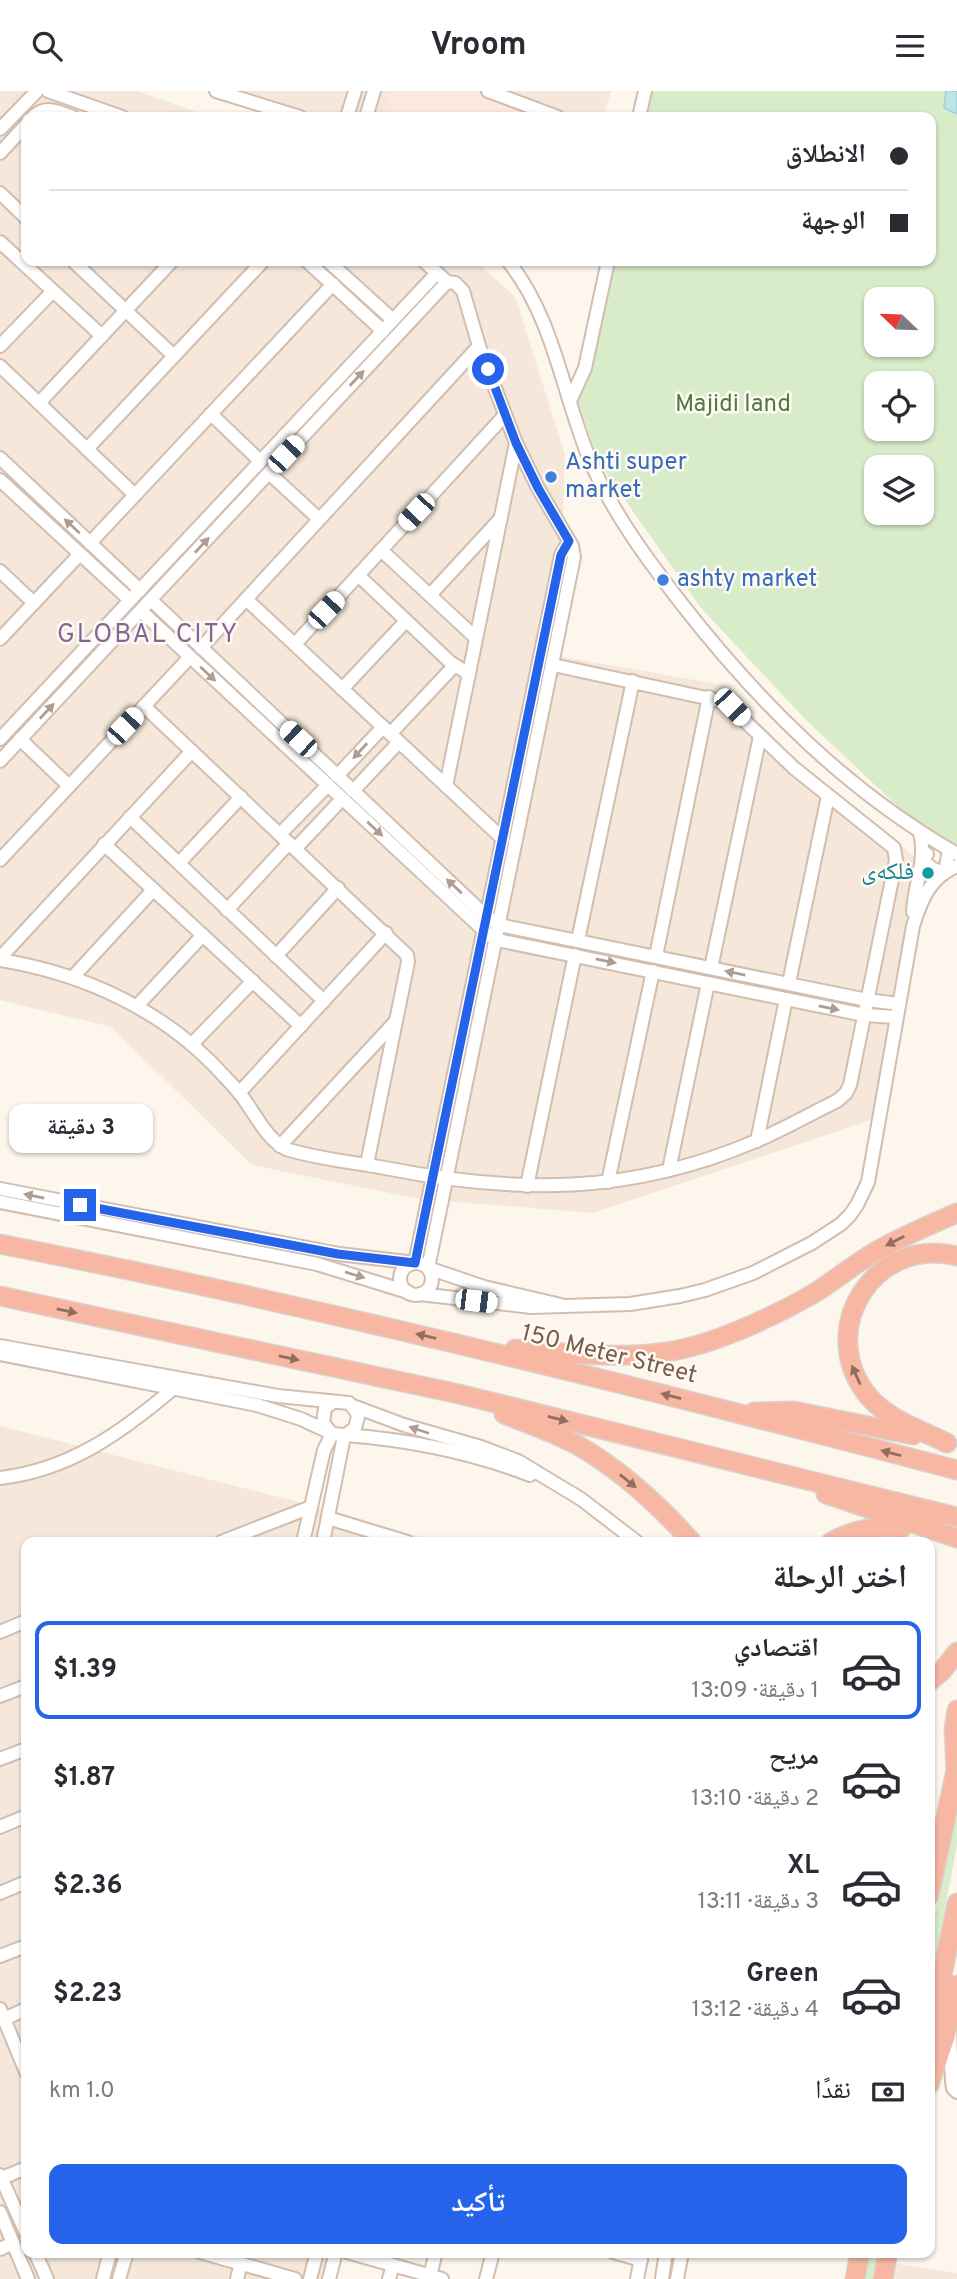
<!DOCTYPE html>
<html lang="ar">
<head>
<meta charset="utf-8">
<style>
	:root { --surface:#fff; --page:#f7f7f7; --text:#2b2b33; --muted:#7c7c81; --line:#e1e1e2; --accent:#2563eb }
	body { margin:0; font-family:Overpass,"Noto Naskh Arabic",sans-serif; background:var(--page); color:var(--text); direction:rtl; height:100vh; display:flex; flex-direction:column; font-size:26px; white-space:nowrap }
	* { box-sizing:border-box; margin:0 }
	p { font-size:23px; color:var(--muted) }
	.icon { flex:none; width:38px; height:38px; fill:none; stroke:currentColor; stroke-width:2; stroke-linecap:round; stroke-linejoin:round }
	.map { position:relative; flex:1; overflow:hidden; direction:ltr }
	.drawer { position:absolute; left:21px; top:1446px; width:914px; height:721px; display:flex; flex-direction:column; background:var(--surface); border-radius:14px; box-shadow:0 2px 5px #0004; direction:rtl }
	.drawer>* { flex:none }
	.top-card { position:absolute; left:21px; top:21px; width:915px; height:154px; border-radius:14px; box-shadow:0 2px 5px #0004; direction:rtl; display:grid; align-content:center; height:154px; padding:0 28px; background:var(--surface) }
	.needle { width:46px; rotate:293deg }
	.fabs { position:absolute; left:864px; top:196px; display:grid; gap:14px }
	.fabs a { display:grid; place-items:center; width:70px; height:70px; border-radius:14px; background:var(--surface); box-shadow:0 2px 5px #0004; font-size:35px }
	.end { position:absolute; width:32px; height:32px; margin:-16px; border:9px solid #2563eb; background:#fff; box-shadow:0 0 0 4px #fff }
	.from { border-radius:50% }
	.bubble { position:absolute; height:49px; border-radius:14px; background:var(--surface); box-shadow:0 2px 5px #0004; font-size:23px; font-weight:700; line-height:49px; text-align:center; direction:rtl }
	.car { position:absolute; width:21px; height:42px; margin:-21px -10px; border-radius:9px; box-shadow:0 0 5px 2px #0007; background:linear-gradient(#fff 24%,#345 0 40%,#fff 0 76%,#345 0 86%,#fff 0) }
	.top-card b { display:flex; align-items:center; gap:24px; height:66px; font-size:26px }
	.top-card b+b { border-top:2px solid var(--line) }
	.top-card i { width:18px; height:18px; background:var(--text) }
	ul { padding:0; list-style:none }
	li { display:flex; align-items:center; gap:21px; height:98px; margin:0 14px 10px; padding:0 14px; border:4px solid transparent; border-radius:14px }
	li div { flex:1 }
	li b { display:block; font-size:26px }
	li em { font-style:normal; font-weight:700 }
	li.selected { border-color:var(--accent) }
	li>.icon { width:63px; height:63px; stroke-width:1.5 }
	h2 { padding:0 28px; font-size:32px; line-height:84px }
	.pay { display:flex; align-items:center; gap:18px; height:77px; padding:0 28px; font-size:26px }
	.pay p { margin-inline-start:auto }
	.primary-button { display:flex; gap:14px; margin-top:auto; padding:14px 28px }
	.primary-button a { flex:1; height:80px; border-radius:14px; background:var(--accent); color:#fff; font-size:28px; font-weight:700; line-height:80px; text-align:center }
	header { display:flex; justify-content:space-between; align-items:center; height:91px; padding:0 28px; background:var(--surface); font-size:32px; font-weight:700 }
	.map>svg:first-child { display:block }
	.residential { fill:#f5e8da }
	.commercial { fill:#fde8e0 }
	.green { fill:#d8ecc9; fill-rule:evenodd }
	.water { fill:#bfe3e8; stroke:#a5d3da; stroke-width:2 }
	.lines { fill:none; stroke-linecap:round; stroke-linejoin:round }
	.minor-casing { stroke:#d1beb0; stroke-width:16 }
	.highway-casing { stroke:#dad1cd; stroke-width:21 }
	.minor { stroke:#fff; stroke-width:12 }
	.highway { stroke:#f7b7a3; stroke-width:18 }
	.oneway { fill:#af9d94 }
	.oneway2 { fill:#936e5e }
	.route { stroke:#2563eb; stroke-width:9 }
	.shop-dot { fill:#3f7fe0; stroke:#fffaf3; stroke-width:2.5 }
	.culture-dot { fill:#0f9aa8; stroke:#fffaf3; stroke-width:2.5 }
	.labels { text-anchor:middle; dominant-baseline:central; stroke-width:5; stroke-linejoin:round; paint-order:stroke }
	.park-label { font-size:24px; fill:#537a41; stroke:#fffaf3 }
	.shop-label { font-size:24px; fill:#366cbe; stroke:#fffaf3; text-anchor:start }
	.culture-label { font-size:24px; fill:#0d838f; stroke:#fffaf3; text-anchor:end }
	.street-label { font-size:24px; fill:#7a5c4d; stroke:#fffaf3 }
	.neighbourhood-label { font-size:26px; letter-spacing:2px; fill:#846695; stroke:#fffaf3 }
</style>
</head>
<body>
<header><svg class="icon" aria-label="menu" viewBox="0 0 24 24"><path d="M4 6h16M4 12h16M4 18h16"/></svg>Vroom<svg class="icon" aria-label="search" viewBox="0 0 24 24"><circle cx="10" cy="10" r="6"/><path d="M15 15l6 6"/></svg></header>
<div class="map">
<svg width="957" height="2188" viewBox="0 0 957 2188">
	<rect width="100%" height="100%" fill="#fdf6ec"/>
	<g class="residential">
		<polygon points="0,0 137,0 211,26 26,26 26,170 475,170 515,205 565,364 562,450 535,561 723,594 813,688 895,749 924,774 871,1029 593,1122 420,1108 252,1074 111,936 0,909"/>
		<polygon points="229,0 611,0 603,26 308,26"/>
		<polygon points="0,1335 337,1421 437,1451 26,1451 26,2161 338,2161 332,2188 0,2188"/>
		<polygon points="890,2172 957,2182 957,2188 887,2188"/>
	</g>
	<polygon class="commercial" points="392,0 487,0 555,26 383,26 382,20 389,15 386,6"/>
	<g class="green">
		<path d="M647,0H957V754L910,727L805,628L701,517L599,372L577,307L609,170H931V26H641ZM877,208H922V254H877ZM877,292H922V338H877ZM877,376H922V422H877Z"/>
		<polygon points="957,1725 957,1754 929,1900 929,1855 952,1735"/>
		<polygon points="869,2161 878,2161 873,2188 864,2188"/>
	</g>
	<polygon class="water" points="946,0 957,0 957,23 944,17"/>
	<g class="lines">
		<g class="minor-casing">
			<g id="minor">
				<polyline points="48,0 122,26"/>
				<polyline points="216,0 300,26"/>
				<polyline points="488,0 558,26"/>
				<path d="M33,26C46,13 58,21 73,26"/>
				<polyline points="347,26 355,0"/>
				<polyline points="366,26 374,0"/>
				<polyline points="639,26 645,0"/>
				<polyline points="0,38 37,0"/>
				<polyline points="0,62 26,34"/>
				<polyline points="0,102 26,127"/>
				<polyline points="0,151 102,245"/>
				<polyline points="73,170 174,265"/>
				<polyline points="307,170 383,240"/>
				<polyline points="328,170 393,229"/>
				<polyline points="424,170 447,191 455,192 463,200 479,255 516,352 538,397 572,455 574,466 428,1177 484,1196 561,1214"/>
				<path d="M508,170C555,228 563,307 592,374C615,425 647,468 681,512C759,612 847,700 957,763"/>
				<polyline points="0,255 53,200"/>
				<polyline points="0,275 135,404"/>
				<polyline points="570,310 585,277 608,170"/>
				<polyline points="39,312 172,170"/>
				<polyline points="211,323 260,370"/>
				<polyline points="87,358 263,170"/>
				<polyline points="0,367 140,499"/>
				<polyline points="269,382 319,428"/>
				<polyline points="0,389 130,509"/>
				<polyline points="90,452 333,193"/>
				<polyline points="381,459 476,547"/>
				<polyline points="0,480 34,512"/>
				<polyline points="358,484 450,571 469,583"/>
				<polyline points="430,504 501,427"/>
				<polyline points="246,508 503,748"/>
				<polyline points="151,509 486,825 499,834 867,909 899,913"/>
				<polyline points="141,520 490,845 502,850 864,924 896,926"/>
				<polyline points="0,548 80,463"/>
				<polyline points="295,553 505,324"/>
				<polyline points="201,557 479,255"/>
				<polyline points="342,598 406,530"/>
				<polyline points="144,615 407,864 408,871 367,1073"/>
				<polyline points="391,642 454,575"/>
				<polyline points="0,648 437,182"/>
				<polyline points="20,648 69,695"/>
				<polyline points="0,670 447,191"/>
				<polyline points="337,685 383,636"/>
				<polyline points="446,695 516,352"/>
				<polyline points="353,700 399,651"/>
				<polyline points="130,726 324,910"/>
				<polyline points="280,743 328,694"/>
				<polyline points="104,753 301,935"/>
				<polyline points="295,758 342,708"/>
				<path d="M927,763L923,768C929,777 935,780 945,781L949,759"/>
				<polyline points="0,769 190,566"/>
				<polyline points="179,772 241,706"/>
				<polyline points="227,819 289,752"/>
				<path d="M913,821C914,794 927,769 920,742"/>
				<polyline points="578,849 633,590"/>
				<polyline points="276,865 338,797"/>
				<polyline points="656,865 709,606"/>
				<polyline points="0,867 192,660"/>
				<path d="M0,869C85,883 166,920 224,985C233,994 241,1003 248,1014C259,1030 268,1048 286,1058C317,1068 353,1071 385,1077C517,1103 630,1104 756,1050C784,1038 810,1023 837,1010L846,1002L850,994L896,769L894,757L794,677L725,611L553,574"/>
				<polyline points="711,877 760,645"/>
				<polyline points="73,886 153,799"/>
				<polyline points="789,892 828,705"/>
				<polyline points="137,915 203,844"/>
				<polyline points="192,953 253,890"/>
				<polyline points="239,1002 386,842"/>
				<polyline points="757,1050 786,908"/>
				<polyline points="280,1055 395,931"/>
				<polyline points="669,1079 708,892"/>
				<polyline points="608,1091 653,880"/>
				<polyline points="527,1095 575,864"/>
				<polyline points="0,1098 339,1163 415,1172 561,464 569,450"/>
				<polyline points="0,1111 317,1173 408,1201"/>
				<circle cx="416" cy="1188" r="16"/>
				<path d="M420,1203L531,1216L630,1213L680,1205L705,1199L753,1182L812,1152L841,1133L850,1124L857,1114L868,1091L913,835C921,809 930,786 957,775"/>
				<polyline points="0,1255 278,1305 349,1312 356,1320 358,1326 355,1337 346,1344 332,1343 323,1332 325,1317 333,1311"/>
				<polyline points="0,1263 257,1314 301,1328 329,1341"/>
				<polyline points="353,1315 404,1334 481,1356 518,1370 581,1408 637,1451"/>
				<path d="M346,1344C409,1349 471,1361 530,1384"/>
				<path d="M0,1387C70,1379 122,1341 174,1297"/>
				<polyline points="328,1427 407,1451"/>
				<polyline points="221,1451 311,1416"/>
				<polyline points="303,1451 324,1359 332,1343"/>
				<polyline points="323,1451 344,1345"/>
				<polyline points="0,1541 26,1530"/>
				<polyline points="0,1605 26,1595"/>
				<polyline points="0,1668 26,1658"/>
				<polyline points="0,1736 26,1725"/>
				<polyline points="0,1802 26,1791"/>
				<polyline points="0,1865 26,1855"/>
				<polyline points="0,1918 26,1981"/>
				<polyline points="4,1928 26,1918"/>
				<polyline points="950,1940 952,1990 953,1997 957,2001"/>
				<polyline points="0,2084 26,2142"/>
				<polyline points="2,2087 26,2077"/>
				<polyline points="0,2121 28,2188"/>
				<polyline points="0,2158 13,2152"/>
				<polyline points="35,2161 47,2188"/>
				<polyline points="200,2161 295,2188"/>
				<polyline points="347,2161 442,2188"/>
				<polyline points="613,2161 641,2169"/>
				<polyline points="430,2185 436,2161"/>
				<polyline points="103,2188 110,2161"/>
				<polyline points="119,2188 127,2161"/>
				<polyline points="237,2188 241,2172"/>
				<polyline points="310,2188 317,2161"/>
				<polyline points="329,2188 336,2161"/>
				<polyline points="389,2188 393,2174"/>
				<polyline points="486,2188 493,2161"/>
				<polyline points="637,2188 642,2162"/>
				<polyline points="662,2188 666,2161"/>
				<polyline points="677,2188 682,2161"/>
			</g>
		</g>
		<g class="highway-casing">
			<g id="highway">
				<path d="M0,1153C322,1216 640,1296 957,1379"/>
				<polyline points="0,1205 459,1303 957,1426"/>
				<path d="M515,1258C562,1261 611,1268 659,1262C707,1257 771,1227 813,1203C834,1190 853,1174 875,1161C901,1146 929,1134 957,1122"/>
				<polyline points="754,1321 794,1320 913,1344"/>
				<path d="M504,1323C528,1333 556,1342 579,1355C622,1380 659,1414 692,1451"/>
				<path d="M947,1352C921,1339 889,1329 869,1306C814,1240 874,1144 957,1165"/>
				<polyline points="826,1403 957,1447"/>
				<path d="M831,1451C853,1439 877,1434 902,1437"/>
				<polyline points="929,1591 942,1580 957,1561"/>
				<polyline points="956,1680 954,1638 957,1619"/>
				<polyline points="929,1734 929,1748"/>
				<polyline points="929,1805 957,1674"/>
				<polyline points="929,1947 957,1812"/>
				<polyline points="929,1994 946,1944 957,1894"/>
				<polyline points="855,2188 860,2161"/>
				<polyline points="883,2188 888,2161"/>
			</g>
		</g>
		<use href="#minor" class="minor"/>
		<use href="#highway" class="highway"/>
	</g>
	<defs><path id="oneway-solid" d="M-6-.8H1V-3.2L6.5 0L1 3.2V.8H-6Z" transform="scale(1.75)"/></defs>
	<g class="oneway">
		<use href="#oneway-solid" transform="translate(357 287) rotate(-47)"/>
		<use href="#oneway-solid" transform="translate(72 435) rotate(-137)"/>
		<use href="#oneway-solid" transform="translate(202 454) rotate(-47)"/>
		<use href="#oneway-solid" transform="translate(208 583) rotate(43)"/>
		<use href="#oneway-solid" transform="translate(47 620) rotate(-47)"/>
		<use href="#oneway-solid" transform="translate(360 660) rotate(133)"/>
		<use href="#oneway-solid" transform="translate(375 738) rotate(43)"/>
		<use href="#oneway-solid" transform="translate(454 795) rotate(-137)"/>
		<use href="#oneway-solid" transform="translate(606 870) rotate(12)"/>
		<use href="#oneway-solid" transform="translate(735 882) rotate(-169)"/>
		<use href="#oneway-solid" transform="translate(829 917) rotate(11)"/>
		<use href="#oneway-solid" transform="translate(34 1105) rotate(-169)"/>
		<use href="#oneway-solid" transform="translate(355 1184) rotate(17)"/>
		<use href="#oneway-solid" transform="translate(419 1339) rotate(-162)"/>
	</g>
	<g class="oneway2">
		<use href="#oneway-solid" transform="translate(895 1150) rotate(153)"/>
		<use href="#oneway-solid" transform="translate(67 1220) rotate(12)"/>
		<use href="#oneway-solid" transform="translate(426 1245) rotate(-167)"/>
		<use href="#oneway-solid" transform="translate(289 1267) rotate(12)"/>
		<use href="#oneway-solid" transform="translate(856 1284) rotate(-114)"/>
		<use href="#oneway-solid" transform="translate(671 1305) rotate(-166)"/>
		<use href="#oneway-solid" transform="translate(558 1328) rotate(14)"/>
		<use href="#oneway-solid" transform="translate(891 1362) rotate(-165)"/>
		<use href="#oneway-solid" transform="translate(628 1390) rotate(39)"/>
	</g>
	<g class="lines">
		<polyline class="route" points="80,1114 338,1163 415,1172 561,464 569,450 538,397 516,352 488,278"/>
	</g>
	<g class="shop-dot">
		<circle cx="551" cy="386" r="7"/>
		<circle cx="663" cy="489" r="7"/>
	</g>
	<circle class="culture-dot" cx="928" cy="782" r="7"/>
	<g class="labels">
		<g class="park-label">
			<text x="733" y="314">Majidi land</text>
		</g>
		<g class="shop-label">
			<text x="565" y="372">Ashti super<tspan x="565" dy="28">market</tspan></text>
			<text x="677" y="489">ashty market</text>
		</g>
		<g class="culture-label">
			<text x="914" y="782">فلکەی</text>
		</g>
		<g class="street-label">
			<text transform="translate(609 1264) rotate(14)">150 Meter Street</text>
		</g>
		<g class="neighbourhood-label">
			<text x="148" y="544">GLOBAL CITY</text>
		</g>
	</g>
</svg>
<div class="fabs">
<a><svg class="needle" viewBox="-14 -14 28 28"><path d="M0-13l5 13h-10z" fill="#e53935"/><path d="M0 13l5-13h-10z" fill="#7c7c81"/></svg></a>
<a><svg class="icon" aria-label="locate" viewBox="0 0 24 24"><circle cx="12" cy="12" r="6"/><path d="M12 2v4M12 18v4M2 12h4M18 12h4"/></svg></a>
<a><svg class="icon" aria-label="layers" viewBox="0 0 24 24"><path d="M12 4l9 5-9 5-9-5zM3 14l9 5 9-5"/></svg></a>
</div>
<i class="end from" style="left:488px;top:278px"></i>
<i class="end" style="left:80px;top:1114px"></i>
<div class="bubble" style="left:9px;top:1013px;width:144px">3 دقيقة</div>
<i class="car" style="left:286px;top:363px;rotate:43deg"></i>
<i class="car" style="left:416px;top:421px;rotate:223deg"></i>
<i class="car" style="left:326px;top:519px;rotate:43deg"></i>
<i class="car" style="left:732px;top:616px;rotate:136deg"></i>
<i class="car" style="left:125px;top:635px;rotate:43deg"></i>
<i class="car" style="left:298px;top:648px;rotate:313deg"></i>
<i class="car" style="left:476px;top:1210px;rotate:97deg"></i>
<div class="top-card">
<b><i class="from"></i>الانطلاق</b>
<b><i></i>الوجهة</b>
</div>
<section class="drawer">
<h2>اختر الرحلة</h2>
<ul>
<li class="selected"><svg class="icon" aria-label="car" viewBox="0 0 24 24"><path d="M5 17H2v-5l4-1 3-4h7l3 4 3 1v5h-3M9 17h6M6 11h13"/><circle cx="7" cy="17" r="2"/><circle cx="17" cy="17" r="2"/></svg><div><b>اقتصادي</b><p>1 دقيقة · 13:09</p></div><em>$1.39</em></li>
<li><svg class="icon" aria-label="car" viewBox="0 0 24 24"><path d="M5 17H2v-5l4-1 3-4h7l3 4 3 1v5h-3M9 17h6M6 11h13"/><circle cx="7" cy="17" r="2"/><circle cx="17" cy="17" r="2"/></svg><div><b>مريح</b><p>2 دقيقة · 13:10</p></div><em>$1.87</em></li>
<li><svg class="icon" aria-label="car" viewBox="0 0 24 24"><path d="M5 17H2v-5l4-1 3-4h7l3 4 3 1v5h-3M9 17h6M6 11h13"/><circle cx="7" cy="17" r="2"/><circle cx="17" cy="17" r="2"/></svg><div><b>XL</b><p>3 دقيقة · 13:11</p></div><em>$2.36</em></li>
<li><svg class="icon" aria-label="car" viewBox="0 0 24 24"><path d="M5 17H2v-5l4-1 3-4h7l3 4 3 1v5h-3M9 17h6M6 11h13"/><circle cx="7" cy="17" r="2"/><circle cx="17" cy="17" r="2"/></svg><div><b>Green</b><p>4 دقيقة · 13:12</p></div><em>$2.23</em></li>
</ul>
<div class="pay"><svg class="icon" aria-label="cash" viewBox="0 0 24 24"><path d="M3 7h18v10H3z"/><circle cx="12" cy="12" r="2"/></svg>نقدًا<p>1.0 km</p></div>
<div class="primary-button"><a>تأكيد</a></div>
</section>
</div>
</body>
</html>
